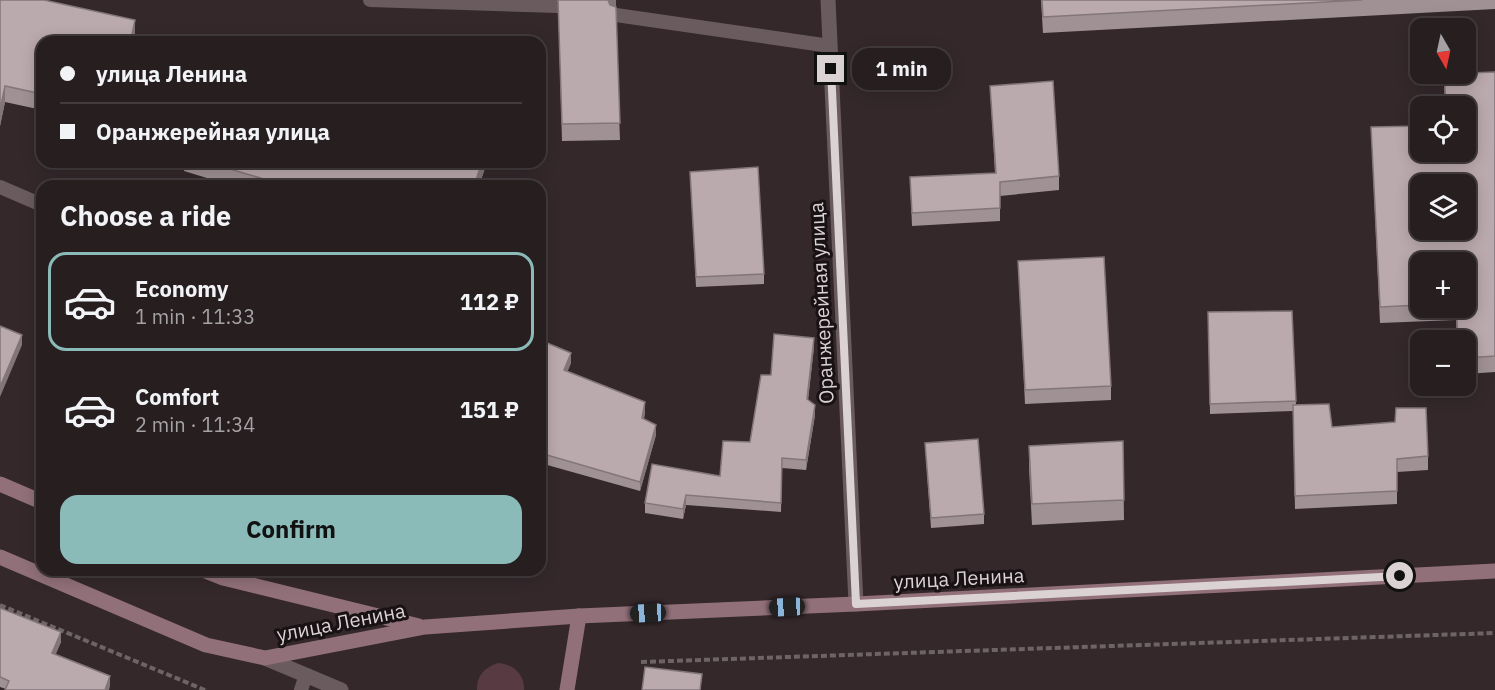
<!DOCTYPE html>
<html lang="en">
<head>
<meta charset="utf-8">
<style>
	:root { --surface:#271e20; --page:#332b2d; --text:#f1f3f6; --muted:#a4a2a5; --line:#433c3e; --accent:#8bbbb9 }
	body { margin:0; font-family:"IBM Plex Sans",sans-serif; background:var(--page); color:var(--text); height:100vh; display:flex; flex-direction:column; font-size:22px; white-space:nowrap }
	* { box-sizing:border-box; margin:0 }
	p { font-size:20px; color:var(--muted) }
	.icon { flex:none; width:33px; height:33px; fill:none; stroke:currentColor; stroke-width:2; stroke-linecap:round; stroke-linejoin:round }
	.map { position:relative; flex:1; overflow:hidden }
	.panel { position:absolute; left:36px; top:180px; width:510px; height:396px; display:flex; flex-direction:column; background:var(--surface); border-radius:18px; box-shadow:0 3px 15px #0003,0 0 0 2px var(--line) }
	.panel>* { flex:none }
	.top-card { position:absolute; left:36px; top:36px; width:510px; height:132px; border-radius:18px; box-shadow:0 3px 15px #0003,0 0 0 2px var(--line); display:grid; align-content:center; height:132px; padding:0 24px; background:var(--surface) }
	.needle { width:39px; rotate:171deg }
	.tools { position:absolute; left:1410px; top:18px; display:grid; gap:12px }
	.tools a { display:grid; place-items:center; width:66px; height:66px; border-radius:12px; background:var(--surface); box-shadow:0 3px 15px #0003,0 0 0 2px var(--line); font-size:30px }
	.end { position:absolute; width:27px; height:27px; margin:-14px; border:8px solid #dbd2d4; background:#111; box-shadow:0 0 0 3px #111 }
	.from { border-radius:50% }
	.bubble { position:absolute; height:42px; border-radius:18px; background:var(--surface); box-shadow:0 3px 15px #0003,0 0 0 2px var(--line); font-size:20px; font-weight:700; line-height:42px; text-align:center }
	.car { position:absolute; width:18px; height:36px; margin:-18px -9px; border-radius:8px; box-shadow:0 0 4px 2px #0007; background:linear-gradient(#222 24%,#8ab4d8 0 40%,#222 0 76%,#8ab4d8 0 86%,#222 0) }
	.top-card b { display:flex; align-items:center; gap:21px; height:57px; font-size:22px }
	.top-card b+b { border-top:2px solid var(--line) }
	.top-card i { width:15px; height:15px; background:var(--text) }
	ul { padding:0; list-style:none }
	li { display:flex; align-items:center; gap:18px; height:99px; margin:0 12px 9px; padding:0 12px; border:3px solid transparent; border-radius:18px }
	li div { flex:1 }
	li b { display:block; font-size:22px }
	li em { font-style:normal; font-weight:700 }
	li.current { border-color:var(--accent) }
	li>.icon { width:54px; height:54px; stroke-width:1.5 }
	h2 { padding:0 24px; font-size:27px; line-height:72px }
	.cta { display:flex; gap:12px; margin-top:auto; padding:12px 24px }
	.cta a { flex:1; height:69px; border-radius:18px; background:var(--accent); color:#111; font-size:24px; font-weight:700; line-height:69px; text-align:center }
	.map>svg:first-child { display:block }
	.green { fill:#583a42 }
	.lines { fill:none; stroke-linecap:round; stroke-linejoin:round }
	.path { stroke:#6e6365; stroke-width:4; stroke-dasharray:6 3; stroke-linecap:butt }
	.lane { stroke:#6a5b5f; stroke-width:14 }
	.street { stroke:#6a5b5f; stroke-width:15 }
	.secondary { stroke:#917079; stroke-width:15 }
	.wall { fill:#a09195; fill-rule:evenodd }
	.shaded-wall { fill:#827679 }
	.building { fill:#baa9ad; stroke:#827679; stroke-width:1.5; fill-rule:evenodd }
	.route { stroke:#dbd2d4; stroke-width:8 }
	.labels { text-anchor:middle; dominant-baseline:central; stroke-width:6; stroke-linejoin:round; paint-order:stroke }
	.street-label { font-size:20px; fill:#dbd2d4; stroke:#181214 }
</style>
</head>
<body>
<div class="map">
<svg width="1495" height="690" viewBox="0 0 1495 690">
	<rect width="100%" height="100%" fill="#34282b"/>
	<path class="green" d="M498,663C513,664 525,674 524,690H477C476,676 485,667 498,663Z"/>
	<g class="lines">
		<g class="path">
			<polyline points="0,605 205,690"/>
			<polyline points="641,662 1495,633"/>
		</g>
		<g class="lane">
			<polyline points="370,0 558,6"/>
			<polyline points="616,15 830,46"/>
			<polyline points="0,187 42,205"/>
			<polyline points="301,690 306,675"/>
		</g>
		<g class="street">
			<polyline points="828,0 856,604"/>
			<polyline points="265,658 341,690"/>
		</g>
		<g class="secondary">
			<polyline points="0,484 42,502"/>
			<polyline points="0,557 206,645 265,658 425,627 579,616 856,604 1495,571"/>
			<polyline points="203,570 223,578 419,626"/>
			<polyline points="567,690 579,616"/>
		</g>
	</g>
	<g class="wall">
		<polygon points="0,0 135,36 134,40 42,42 42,110 5,102 0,126"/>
		<polygon points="558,0 616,0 616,6 615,7 620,140 562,141"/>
		<polygon points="1041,0 1495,0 1495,9 1043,33"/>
		<path d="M1495,72V372L1466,374V340H1457L1456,320L1380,323L1371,127L1420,152L1466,106H1445L1444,74ZM1420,262L1466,308H1420Z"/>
		<polygon points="990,86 1059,176 1059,190 1000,196 1000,221 912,226 910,177 995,173"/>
		<polygon points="184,162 487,162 479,186 233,186 184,171"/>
		<polygon points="690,172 764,274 764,284 696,287"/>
		<polygon points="1018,261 1111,386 1111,400 1025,404"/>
		<polygon points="1292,311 1296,405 1332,427 1428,456 1428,470 1397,472 1397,504 1295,509 1293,411 1210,414 1208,312"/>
		<polygon points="540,340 571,363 567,372 645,412 644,419 656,435 640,491 540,463"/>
		<polygon points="814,347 808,400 815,415 806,470 782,468 781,512 686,505 683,519 645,513 645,503 720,476 750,442 771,375"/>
		<polygon points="1123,441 1124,520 1032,525 1029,467 1029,446"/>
		<polygon points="925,443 984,514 984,524 931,528"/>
		<polygon points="0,608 61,642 55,655 110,686 6,689 0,687"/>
	</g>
	<g class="shaded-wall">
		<polygon points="607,0 616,0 616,6 609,9"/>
		<polygon points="135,20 135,36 134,42 131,39"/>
		<polygon points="5,86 5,102 0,126 0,110"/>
		<polygon points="482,162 487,162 479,186 474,186"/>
		<polygon points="22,335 22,345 0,397 0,387"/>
		<polygon points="814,338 814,347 807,409 807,399"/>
		<polygon points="571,353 571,363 564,380 564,370"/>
		<polygon points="645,402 645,412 642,428 642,418"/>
		<polygon points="815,405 815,415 806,470 806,460"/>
		<polygon points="656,425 656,435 640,491 640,482"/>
		<polygon points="686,495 686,505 683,519 683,509"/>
		<polygon points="61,632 61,642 52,663 52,653"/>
		<polygon points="110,676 110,686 109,690 105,690"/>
	</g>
	<g class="building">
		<polygon points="0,0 44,0 135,20 131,39 139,42 42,42 42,94 5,86 0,110"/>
		<polygon points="558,0 608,0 610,5 616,7 620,123 562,124"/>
		<polygon points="1042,0 1362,0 1043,17"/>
		<path d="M1495,72V356L1466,358V340H1458L1456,308H1466V262H1420V305L1380,307L1371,127L1420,126V152H1466V106H1446L1444,74ZM1420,184H1466V230H1420Z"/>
		<polygon points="1053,81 1059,176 1000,182 1000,208 912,213 910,177 996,173 990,86"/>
		<polygon points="207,162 482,162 474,186 287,186"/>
		<polygon points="758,167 764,274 696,277 690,172"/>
		<polygon points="1104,257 1111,386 1025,390 1018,261"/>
		<polygon points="1292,311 1296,401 1210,404 1208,312"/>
		<polygon points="0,326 22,335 0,387"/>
		<polygon points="774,334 814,338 807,399 815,405 806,460 782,458 781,503 686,495 683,509 645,503 652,464 720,476 723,441 750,442 761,375 771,375"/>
		<polygon points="540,340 571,353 564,370 645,402 642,418 656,425 640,482 540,453"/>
		<polygon points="1329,404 1332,427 1395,422 1396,408 1426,408 1428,456 1397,459 1397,491 1295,496 1293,405"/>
		<polygon points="978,439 984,514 931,518 925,443"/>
		<polygon points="1123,441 1124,500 1032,504 1029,446"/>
		<polygon points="0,608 61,632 52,653 110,676 105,690 5,690 9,681 0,677"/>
		<polygon points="645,667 702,674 700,690 642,690"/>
	</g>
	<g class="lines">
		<polyline class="route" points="831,69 856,604 1400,576"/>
	</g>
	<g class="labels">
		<g class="street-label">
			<text transform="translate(821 303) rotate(-93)">Оранжерейная улица</text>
			<text transform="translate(959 578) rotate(-3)">улица Ленина</text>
			<text transform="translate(341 622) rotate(-11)">улица Ленина</text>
		</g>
	</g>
</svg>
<div class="tools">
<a><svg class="needle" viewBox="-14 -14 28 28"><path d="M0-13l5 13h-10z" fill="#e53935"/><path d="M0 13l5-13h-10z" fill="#a4a2a5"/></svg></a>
<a><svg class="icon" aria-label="locate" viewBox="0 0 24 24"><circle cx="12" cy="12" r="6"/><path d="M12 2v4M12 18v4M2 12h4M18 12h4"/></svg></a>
<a><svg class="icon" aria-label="layers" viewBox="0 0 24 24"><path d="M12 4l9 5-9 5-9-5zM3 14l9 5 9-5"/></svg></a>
<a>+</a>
<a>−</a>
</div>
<i class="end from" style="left:1400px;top:576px"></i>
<i class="end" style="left:831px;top:69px"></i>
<div class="bubble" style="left:852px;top:48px;width:99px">1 min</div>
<i class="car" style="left:787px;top:607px;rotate:267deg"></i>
<i class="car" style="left:648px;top:613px;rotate:267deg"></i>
<div class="top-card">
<b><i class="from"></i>улица Ленина</b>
<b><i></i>Оранжерейная улица</b>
</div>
<section class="panel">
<h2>Choose a ride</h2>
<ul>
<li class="current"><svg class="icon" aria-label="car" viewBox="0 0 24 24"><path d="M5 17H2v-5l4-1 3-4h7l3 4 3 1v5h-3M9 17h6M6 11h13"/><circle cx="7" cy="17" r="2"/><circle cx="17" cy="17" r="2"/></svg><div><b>Economy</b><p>1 min · 11:33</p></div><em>112 ₽</em></li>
<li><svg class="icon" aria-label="car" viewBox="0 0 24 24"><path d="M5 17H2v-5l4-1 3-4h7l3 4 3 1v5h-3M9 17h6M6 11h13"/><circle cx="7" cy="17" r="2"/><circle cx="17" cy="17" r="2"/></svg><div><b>Comfort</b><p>2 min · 11:34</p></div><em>151 ₽</em></li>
</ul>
<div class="cta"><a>Confirm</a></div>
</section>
</div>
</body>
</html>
